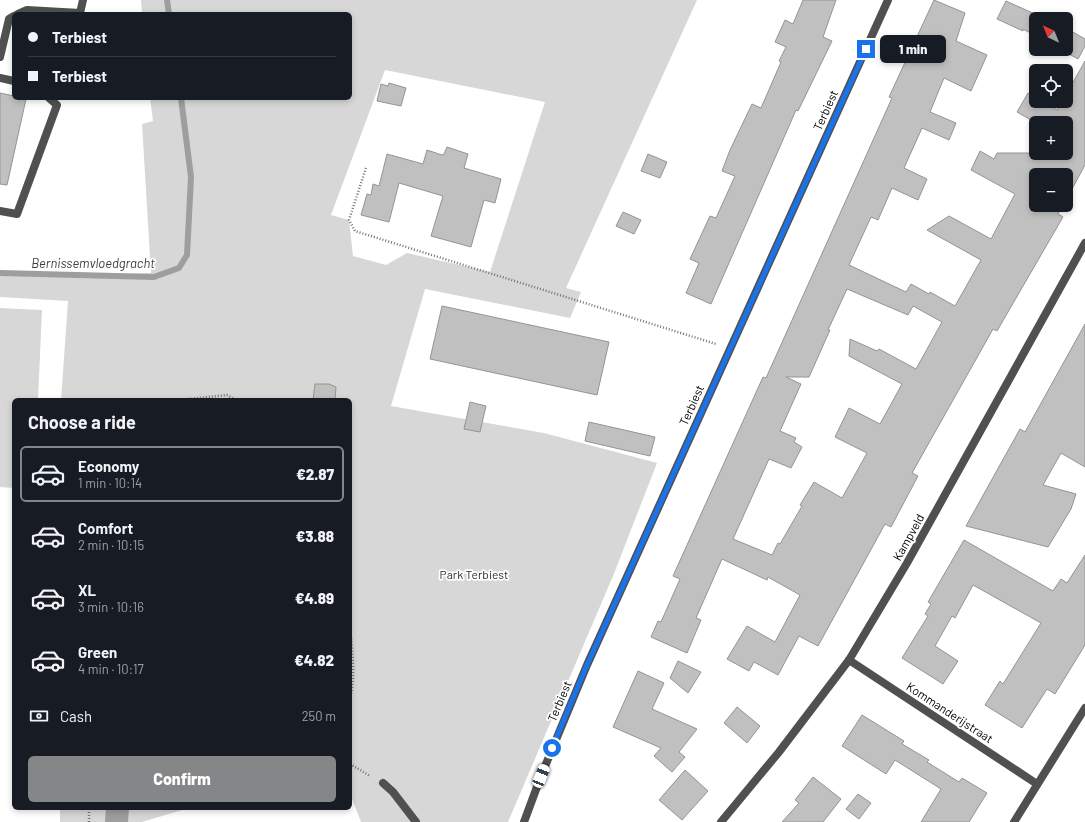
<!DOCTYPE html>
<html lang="en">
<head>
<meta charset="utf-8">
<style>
	:root { --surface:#171b24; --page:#242831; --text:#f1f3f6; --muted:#9ea1a6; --line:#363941; --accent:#858687 }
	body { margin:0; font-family:Barlow,sans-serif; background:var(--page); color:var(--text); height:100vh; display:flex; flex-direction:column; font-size:15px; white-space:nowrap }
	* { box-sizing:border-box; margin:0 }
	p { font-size:13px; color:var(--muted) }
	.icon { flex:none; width:22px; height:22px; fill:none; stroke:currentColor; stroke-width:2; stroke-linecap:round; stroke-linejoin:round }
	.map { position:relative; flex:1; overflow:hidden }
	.sheet { position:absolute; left:12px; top:398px; width:340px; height:412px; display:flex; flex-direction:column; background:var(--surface); border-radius:6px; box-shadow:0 2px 6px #0003 }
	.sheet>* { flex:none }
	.banner { position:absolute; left:12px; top:12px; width:340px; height:88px; border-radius:6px; box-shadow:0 2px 6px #0003; display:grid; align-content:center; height:88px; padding:0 16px; background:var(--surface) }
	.needle { width:26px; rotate:317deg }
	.tools { position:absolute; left:1029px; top:12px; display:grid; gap:8px }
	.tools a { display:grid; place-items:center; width:44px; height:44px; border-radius:6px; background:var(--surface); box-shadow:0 2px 6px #0003; font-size:20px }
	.end { position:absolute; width:18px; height:18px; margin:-9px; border:5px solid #1a73e8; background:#fff; box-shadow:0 0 0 2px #fff }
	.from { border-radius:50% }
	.bubble { position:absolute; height:28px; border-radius:6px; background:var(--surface); box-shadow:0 2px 6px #0003; font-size:13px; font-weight:800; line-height:28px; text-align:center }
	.car { position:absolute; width:12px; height:24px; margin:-12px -6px; border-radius:5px; box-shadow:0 0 3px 1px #0007; background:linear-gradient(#fff 24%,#345 0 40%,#fff 0 76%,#345 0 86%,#fff 0) }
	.banner b { display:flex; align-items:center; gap:14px; height:38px; font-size:15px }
	.banner b+b { border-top:1px solid var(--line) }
	.banner i { width:10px; height:10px; background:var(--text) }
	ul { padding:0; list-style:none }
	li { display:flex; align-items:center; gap:12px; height:56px; margin:0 8px 6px; padding:0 8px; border:2px solid transparent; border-radius:6px }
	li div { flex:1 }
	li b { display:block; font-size:15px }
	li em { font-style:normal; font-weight:800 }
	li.current { border-color:var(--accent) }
	li>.icon { width:36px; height:36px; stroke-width:1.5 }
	h2 { padding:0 16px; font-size:18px; line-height:48px }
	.pay { display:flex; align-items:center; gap:10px; height:44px; padding:0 16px; font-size:15px }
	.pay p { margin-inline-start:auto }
	.action { display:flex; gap:8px; margin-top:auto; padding:8px 16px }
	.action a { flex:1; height:46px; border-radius:6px; background:var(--accent); color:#fff; font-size:16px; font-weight:800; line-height:46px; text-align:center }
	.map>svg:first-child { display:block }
	.green { fill:#d7d7d7; fill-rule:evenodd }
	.water { fill:#9e9e9e }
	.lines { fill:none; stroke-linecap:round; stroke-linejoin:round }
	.stream { stroke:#9e9e9e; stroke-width:6 }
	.building { fill:#c0c0c0; stroke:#949494; fill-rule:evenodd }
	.path { stroke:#727272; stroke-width:2.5; stroke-dasharray:1 2; stroke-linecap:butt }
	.service { stroke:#505050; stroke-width:8 }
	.minor { stroke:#505050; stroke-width:8 }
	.route { stroke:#1a73e8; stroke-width:5 }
	.labels { text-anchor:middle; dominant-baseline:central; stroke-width:3.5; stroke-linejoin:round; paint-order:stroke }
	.street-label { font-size:12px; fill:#000; stroke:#fff }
	.park-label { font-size:12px; fill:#2e2e2e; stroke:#fff }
	.water-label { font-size:13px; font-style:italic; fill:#3f3f3f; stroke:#fff }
</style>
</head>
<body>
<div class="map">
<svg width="1085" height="822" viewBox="0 0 1085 822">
	<rect width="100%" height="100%" fill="#fff"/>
	<g class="green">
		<path d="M141,0H697L566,288L581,292L570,318L425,289L391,406L544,433L657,463L613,576L508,822H361L350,794V400H61L68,301L0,297V275L61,276L151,273L142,124L153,121L150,98H350V14H142ZM385,70L545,102L490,272L407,253L386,265L353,256L349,220L331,215Z"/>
		<polygon points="0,308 42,310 38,400 14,400 14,488 0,487"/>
		<polygon points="60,808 189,808 142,822 60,822"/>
	</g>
	<polygon class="water" points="106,808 129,808 128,822 105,822"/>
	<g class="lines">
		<g class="stream">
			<polyline points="167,0 169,14"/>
			<polyline points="0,273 154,277 179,268 187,255 191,177 181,98"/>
		</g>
	</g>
	<g class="building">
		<polygon points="803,0 836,0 823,37 832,41 798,111 796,110 711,304 686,293 699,263 690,259 710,216 716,218 735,176 722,171 730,150 752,104 761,108 781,62 779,61 786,47 775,42 785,20 793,24"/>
		<path d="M934,0L965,13L956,41L987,55L971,91L944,78L930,112L956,123L949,140L922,128L904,168L927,179L918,200L892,188L878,220L871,217L849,265L906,292L911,284L929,294L930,292L955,306L981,260L927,230L949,216L991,239L1015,194L971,170L980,151L994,159L997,153H1035L1036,151V153H1066V123H1036L1017,112L1028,93L1036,97V101H1042L1057,110L1062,101H1066V95L1085,61V165L1066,200V175H1036V205H1063L1058,214L1063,217L997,331L993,329L912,473L918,476L891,527L885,524L818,646L799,636L778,675L754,662L749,671L727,659L747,626L775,642L800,595L768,577L767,580L722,559L696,618L701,620L687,653L651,637L658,621L661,622L680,579L673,576L763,377L766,378L892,98L889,97ZM847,289L908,315L913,306L942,322L916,369L879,349L877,351L850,339L849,356L902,384L880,424L849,408L835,437L867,453L842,498L814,482L800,505L802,506L780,544L778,543L772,555L733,539L769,459L791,468L802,447L794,442L796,438L780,431L801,384L786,377H809L830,330H828Z"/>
		<polygon points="1006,1 1046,19 1036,19 1036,36 1023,29 1023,31 997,19"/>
		<polygon points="1066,28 1085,39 1085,46 1078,59 1060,49 1066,49"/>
		<polygon points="389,83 406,88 401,106 377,101 381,84 388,86"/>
		<polygon points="0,93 14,96 14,98 26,99 7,185 0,184"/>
		<polygon points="447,147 468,154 464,168 501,179 495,203 484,200 471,247 431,236 443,196 399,183 389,222 361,215 367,194 371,195 373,184 379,186 387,154 423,164 427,150 442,155 444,154"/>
		<polygon points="648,154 667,162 660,178 641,171"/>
		<polygon points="623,212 641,220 634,234 616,226"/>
		<polygon points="442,306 609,342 597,395 430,359"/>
		<polygon points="1085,324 1085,467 1061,453 1043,485 1076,494 1071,509 1048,547 966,526 1020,429 1025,432"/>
		<polygon points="315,384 329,384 336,387 335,400 313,400"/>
		<polygon points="470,402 486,406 480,432 464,429"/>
		<polygon points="589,422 655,437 650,456 585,441"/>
		<polygon points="964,540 1053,591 1061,579 1067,583 1085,555 1085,645 1055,694 1047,689 1022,728 985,705 1000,681 1003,684 1041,623 973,585 955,618 952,616 935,646 958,661 943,684 902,658 928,616 925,614 931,604 928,602"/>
		<polygon points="678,661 701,672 688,693 670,678"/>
		<polygon points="638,671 664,683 652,709 697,729 679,752 685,757 672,772 654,756 661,748 613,727"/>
		<polygon points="737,707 760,726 747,743 724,723"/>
		<polygon points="862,715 904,741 902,744 929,760 927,762 959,782 962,778 987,793 969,822 921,822 941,789 895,760 886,774 842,746"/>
		<polygon points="685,770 708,791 682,820 659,800"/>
		<polygon points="813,777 841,799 823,822 782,822 799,803 795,800"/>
		<polygon points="858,794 871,803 859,819 846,809"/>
	</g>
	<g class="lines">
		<g class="path">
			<polyline points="366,168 349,220 355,231 716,344"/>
			<polyline points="179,400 227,395 236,400"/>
			<path d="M350,627C352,650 356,676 350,698"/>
			<polyline points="350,764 370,776"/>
			<polyline points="89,822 89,808"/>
		</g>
		<g class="service">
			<polyline points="18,14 27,10 80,13 83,0"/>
			<polyline points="0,57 9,19 14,16"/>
			<polyline points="0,78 14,81"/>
			<polyline points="0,211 17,214 57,105 49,98"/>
			<polyline points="383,783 393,792 416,822"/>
		</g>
		<g class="minor">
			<polyline points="849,660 1037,784"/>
			<polyline points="524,822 541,776 587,665 888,0"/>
			<polyline points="721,822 779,752 849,660 907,563 1085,243"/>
			<polyline points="1014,822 1085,708"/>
		</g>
	</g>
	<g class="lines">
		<polyline class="route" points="552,748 587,665 866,49"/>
	</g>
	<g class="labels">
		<g class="street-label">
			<text transform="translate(825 110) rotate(-66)">Terbiest</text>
			<text transform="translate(691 405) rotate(-66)">Terbiest</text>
			<text transform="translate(908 537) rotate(-61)">Kampveld</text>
			<text transform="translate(559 701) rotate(-67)">Terbiest</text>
			<text transform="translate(950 712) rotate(33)">Kommanderijstraat</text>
		</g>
		<g class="park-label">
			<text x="474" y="574">Park Terbiest</text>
		</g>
		<g class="water-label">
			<text x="93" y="263">Bernissemvloedgracht</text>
		</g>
	</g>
</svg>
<div class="tools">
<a><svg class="needle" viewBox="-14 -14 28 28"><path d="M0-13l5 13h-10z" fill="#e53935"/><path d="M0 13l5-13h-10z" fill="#9ea1a6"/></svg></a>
<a><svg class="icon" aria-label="locate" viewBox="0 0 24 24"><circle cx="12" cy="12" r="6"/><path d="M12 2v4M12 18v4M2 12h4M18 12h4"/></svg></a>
<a>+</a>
<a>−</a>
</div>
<i class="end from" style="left:552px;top:748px"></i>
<i class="end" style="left:866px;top:49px"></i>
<div class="bubble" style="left:880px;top:35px;width:66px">1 min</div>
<i class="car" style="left:541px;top:776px;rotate:22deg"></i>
<div class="banner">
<b><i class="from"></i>Terbiest</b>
<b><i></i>Terbiest</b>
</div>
<section class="sheet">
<h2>Choose a ride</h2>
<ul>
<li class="current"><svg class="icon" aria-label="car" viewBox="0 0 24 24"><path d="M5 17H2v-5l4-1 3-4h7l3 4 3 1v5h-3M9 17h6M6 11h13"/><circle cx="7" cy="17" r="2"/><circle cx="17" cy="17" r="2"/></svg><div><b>Economy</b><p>1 min · 10:14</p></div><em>€2.87</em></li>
<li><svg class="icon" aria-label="car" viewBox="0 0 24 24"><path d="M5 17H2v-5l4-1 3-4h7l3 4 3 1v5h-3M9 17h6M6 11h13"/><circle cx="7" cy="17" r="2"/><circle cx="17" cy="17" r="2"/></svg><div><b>Comfort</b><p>2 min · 10:15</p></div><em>€3.88</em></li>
<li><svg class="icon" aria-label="car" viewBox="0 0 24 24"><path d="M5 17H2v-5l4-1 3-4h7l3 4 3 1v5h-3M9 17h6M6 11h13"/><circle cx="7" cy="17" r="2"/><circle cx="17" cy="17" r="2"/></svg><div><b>XL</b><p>3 min · 10:16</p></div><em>€4.89</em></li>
<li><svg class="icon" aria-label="car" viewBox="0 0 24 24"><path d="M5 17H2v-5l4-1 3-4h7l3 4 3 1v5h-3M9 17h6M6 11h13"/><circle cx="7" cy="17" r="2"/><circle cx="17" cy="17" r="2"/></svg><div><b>Green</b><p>4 min · 10:17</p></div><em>€4.82</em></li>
</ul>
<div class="pay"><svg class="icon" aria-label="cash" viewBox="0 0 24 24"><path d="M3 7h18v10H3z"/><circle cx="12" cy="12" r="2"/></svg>Cash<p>250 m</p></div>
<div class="action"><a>Confirm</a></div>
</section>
</div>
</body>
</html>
